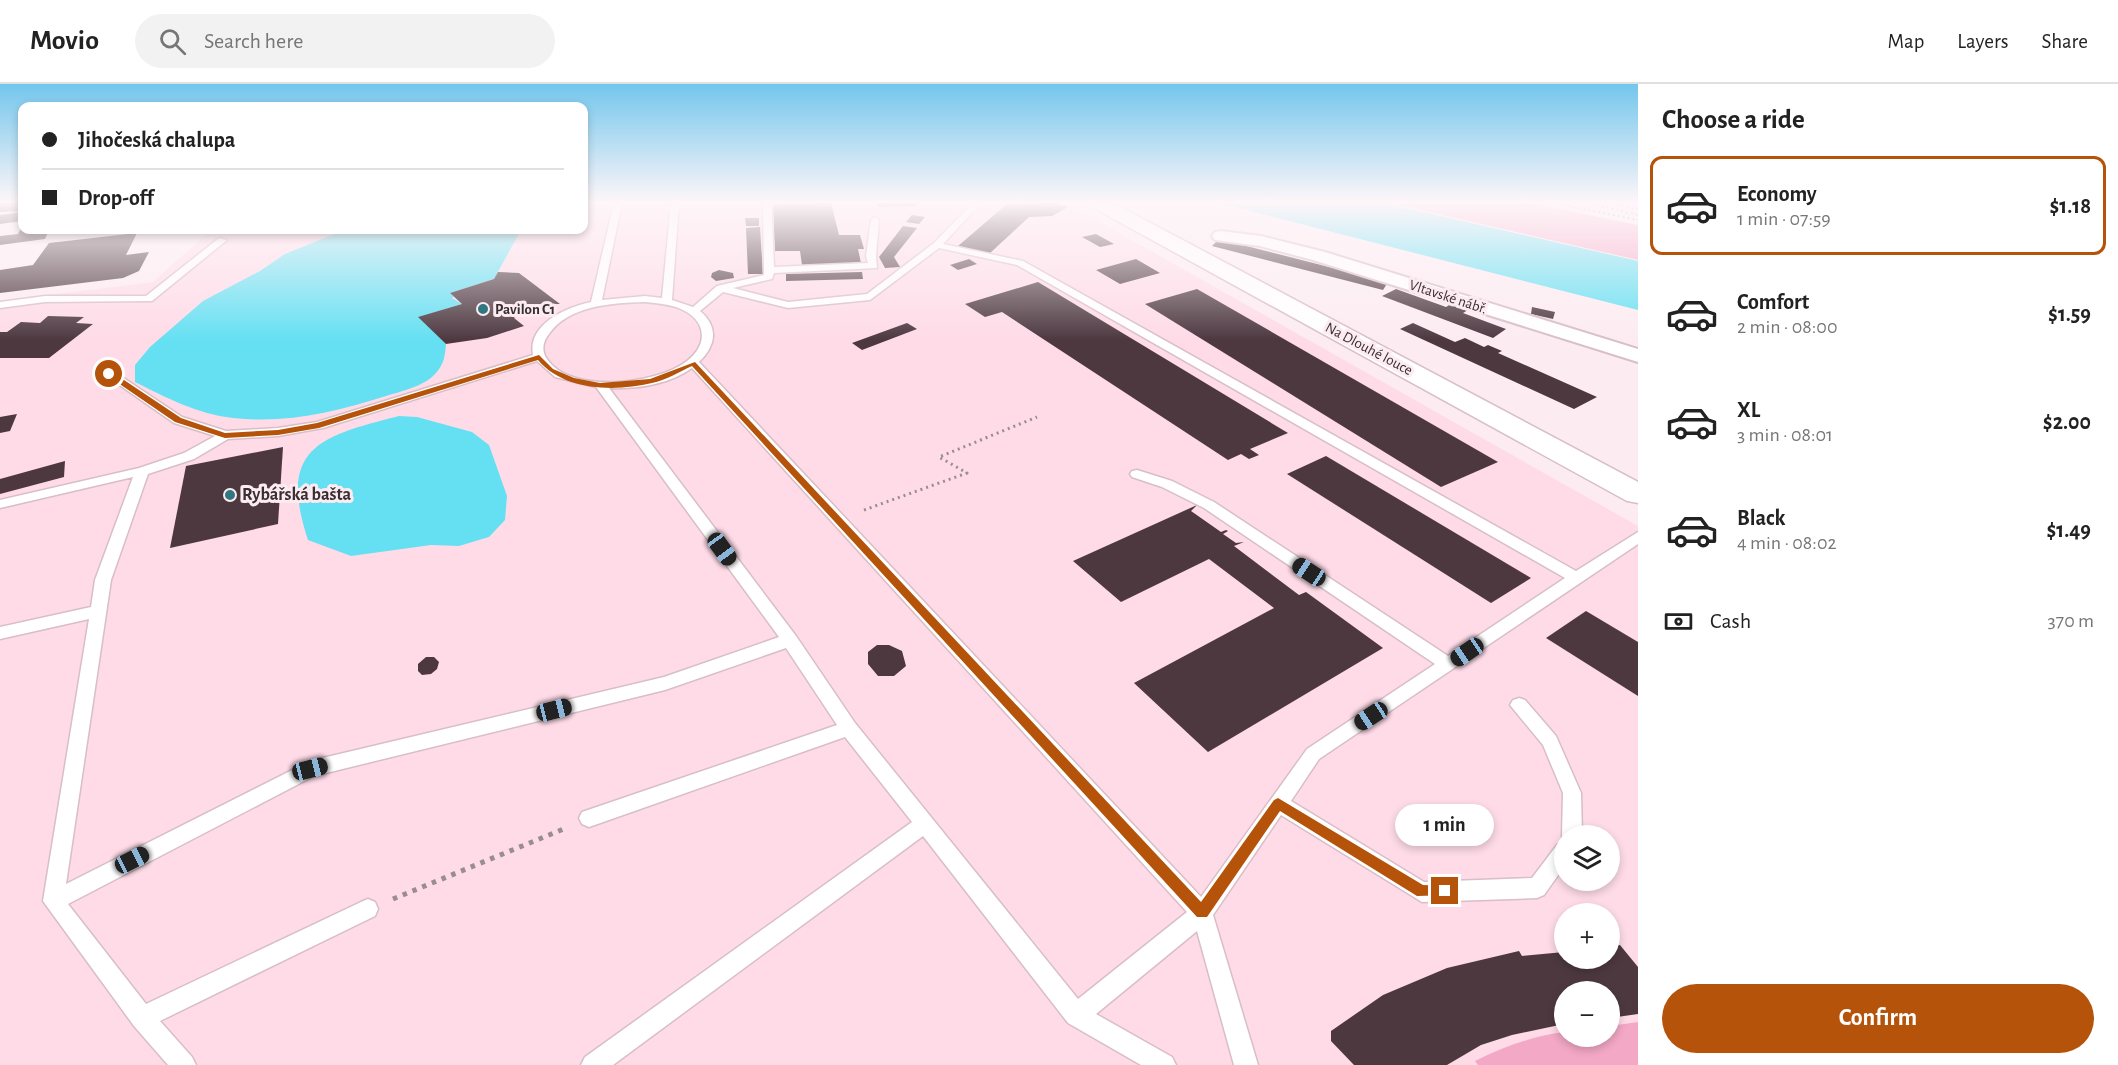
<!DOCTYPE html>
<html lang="en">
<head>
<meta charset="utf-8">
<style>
	:root { --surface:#fff; --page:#f2f2f2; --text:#222; --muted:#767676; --line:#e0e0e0; --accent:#b45309 }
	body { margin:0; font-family:"Alegreya Sans",sans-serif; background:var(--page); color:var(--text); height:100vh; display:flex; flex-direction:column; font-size:22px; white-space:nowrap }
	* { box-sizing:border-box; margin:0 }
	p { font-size:20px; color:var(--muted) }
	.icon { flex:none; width:33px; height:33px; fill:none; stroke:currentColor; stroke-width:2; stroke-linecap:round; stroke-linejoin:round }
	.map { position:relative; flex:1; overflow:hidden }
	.sheet { display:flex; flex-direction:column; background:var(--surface); width:480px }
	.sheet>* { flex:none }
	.top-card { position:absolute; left:18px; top:18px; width:570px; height:132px; border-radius:12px; box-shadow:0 3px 9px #0003; display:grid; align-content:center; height:132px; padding:0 24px; background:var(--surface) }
	.buttons { position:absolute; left:1554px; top:741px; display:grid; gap:12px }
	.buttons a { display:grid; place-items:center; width:66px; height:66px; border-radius:50%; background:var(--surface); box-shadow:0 3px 9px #0003; font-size:30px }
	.end { position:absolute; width:27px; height:27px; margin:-14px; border:8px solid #b45309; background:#fff; box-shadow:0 0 0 3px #fff }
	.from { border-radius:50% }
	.bubble { position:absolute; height:42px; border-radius:21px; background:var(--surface); box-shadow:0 3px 9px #0003; font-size:20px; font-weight:700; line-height:42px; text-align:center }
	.car { position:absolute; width:18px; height:36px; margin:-18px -9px; border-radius:8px; box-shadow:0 0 4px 2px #0007; background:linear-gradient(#222 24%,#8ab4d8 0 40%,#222 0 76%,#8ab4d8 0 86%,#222 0) }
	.top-card b { display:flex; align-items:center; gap:21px; height:57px; font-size:22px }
	.top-card b+b { border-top:2px solid var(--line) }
	.top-card i { width:15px; height:15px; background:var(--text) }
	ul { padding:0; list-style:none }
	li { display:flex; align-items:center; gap:18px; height:99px; margin:0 12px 9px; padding:0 12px; border:3px solid transparent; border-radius:12px }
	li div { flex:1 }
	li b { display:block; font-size:22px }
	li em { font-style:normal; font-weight:700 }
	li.active { border-color:var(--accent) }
	li>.icon { width:54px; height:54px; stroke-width:1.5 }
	h2 { padding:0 24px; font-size:27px; line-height:72px }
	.pay { display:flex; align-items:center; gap:15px; height:66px; padding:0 24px; font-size:22px }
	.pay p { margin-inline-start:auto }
	.cta { display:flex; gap:12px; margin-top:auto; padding:12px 24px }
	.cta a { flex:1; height:69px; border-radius:36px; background:var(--accent); color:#fff; font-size:24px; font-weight:700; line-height:69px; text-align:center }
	header { display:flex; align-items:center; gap:36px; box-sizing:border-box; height:84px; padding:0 30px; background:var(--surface); border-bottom:2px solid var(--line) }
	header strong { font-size:28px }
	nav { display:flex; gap:33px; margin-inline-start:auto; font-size:21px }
	.search { width:420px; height:54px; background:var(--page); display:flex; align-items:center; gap:15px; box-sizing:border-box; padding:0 21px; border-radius:33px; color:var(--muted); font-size:22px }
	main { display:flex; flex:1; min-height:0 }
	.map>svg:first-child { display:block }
	.built { fill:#fedbe7; fill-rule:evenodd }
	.green { fill:#f3a8c5 }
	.water { fill:#65e0f2 }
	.building { fill:#4d3840 }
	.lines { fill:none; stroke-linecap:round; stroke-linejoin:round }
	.lane-casing { stroke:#d8bec7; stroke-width:3 }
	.street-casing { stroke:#d8bec7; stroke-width:4 }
	.secondary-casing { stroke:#d8bec7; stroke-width:3 }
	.path-far2 { stroke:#9a8d92; stroke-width:2; stroke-dasharray:2 3; stroke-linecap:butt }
	.path-far1 { stroke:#9a8d92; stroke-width:3; stroke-dasharray:2 4; stroke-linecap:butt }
	.path { stroke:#9a8d92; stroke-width:5; stroke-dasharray:4.5 6; stroke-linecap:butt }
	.lane { fill:#fff; fill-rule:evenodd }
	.street { fill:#fff; fill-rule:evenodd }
	.secondary { fill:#fff; fill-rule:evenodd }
	.route { fill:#b45309 }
	.poi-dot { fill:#307782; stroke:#fcecf2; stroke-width:2 }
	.labels { text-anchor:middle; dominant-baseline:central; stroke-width:6; stroke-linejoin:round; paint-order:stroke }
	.far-street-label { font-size:15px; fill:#392f32; stroke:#fcecf2 }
	.far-poi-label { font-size:15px; font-weight:bold; fill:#392f32; stroke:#fcecf2; text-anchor:start }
	.poi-label { font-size:18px; font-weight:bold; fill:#392f32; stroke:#fcecf2; text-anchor:start }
</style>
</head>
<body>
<header>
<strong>Movio</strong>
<div class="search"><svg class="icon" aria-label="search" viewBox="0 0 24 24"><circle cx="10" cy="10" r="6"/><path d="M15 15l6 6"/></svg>Search here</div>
<nav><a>Map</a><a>Layers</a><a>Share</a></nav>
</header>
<main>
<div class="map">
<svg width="1638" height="981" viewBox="0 0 1638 981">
	<rect width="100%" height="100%" fill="#fcecf2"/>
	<path class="built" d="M584,119H1066L1638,442V953L1506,981H0V217L153,198L211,146H584ZM1564,752H1610V796H1564ZM1564,830H1610V874H1564ZM1564,908H1610V952H1564Z"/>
	<g class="green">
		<polygon points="1390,119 1530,119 1638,141 1638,176"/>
		<path d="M1638,938V981H1478L1475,977C1503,963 1533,952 1564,948V952H1610V942Z"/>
	</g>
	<g class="water">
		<polygon points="1219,119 1384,119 1638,177 1638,226"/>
		<path d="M344,146H521L494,195L450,209L454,213L452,214L462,220L419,233L446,260C445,272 444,280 436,289C425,302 402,307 386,312C335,328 287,340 233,334C197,330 167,314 135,298V281L150,263L203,217L260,187L285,170Z"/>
		<path d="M399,332L417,333L472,348L489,361L507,412L505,436L489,453L459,462L431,461L351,472L308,456C277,363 321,352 399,332Z"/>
	</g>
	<g class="building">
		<polygon points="0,119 22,119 22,127 0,128"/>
		<polygon points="831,119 839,151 860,151 864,165 858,165 861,179 802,181 800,167 775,167 773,120"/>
		<polygon points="877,119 916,119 917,122 878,123"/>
		<polygon points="1055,119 1068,123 1052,132 1029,133 989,170 958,162 1007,120"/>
		<polygon points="22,128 22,137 0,140 0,131"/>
		<polygon points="912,131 925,133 919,140 906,138"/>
		<polygon points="745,134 759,134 759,142 746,142"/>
		<polygon points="22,142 22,146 49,146 45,155 0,161 0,152 18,150"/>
		<polygon points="903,142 917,144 894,173 900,183 885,184 879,173"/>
		<polygon points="760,143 763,190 748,190 746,144"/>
		<polygon points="137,149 126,171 149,168 139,187 123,194 0,209 0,186 33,181 49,159"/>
		<polygon points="1096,150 1114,160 1100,163 1082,153"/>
		<polygon points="1219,155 1388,198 1383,206 1212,162"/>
		<polygon points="969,175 977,180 958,186 950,181"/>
		<polygon points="1136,175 1160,189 1120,200 1096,186"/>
		<polygon points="719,186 733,189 734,194 716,197 711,193 712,189"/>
		<polygon points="498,188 519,189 560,220 524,220 514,234 524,242 487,254 446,260 418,233 462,220 450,209 494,195"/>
		<polygon points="862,188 863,195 786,197 786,190"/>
		<polygon points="1038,198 1288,349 1250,365 1259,371 1249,375 1241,370 1228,376 1002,228 985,233 965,220"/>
		<polygon points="1197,205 1498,378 1441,403 1145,220"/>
		<polygon points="1396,205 1446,223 1451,220 1468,226 1463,229 1506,245 1493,254 1382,212"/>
		<polygon points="1532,223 1555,228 1553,235 1531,230"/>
		<polygon points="48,232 84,233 76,239 93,240 49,274 0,274 0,248 7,248 21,238 40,239"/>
		<polygon points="907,239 917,245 862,266 852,259"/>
		<polygon points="1413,239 1455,258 1465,254 1484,263 1488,261 1502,267 1498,269 1597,313 1574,325 1400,245"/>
		<polygon points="17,330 10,347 0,349 0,333"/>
		<polygon points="283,363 278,440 170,464 186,382"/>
		<polygon points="1326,372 1531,494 1491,519 1287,390"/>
		<polygon points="65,377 64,393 0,410 0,395"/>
		<polygon points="1197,421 1191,427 1221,448 1226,446 1228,447 1223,450 1236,459 1244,458 1234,462 1299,511 1306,508 1383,564 1208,668 1134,599 1274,524 1209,475 1121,518 1073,477"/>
		<polygon points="1586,527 1638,558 1638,612 1546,554"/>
		<polygon points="877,561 889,561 902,567 906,582 894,592 878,592 868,580 868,568"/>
		<polygon points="426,573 434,573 439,578 437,585 431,590 422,591 418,587 418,580"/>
		<polygon points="1620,861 1638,883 1638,930 1610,934 1610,908 1564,908 1564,940 1512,951 1481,961 1447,981 1354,981 1331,957 1331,947 1383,911 1447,884 1519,867 1522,872 1564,868 1564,874 1610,874 1610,863"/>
	</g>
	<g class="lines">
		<g class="lane-casing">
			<g id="lane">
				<path d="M614,119H622L602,216L645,212L662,214L671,119H679L672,216L693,223L717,202L764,191L763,119H771L774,183L868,179L866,172L871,136L875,133L879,136L876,172L877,184L774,189L772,195L733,204L788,218L867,210L934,159L973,119H981L943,160L1023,177L1576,487L1638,448V460L1319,675L1291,717L1424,798L1532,794L1557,761L1564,758V783L1544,811L1537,814L1422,818L1281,731L1213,831L1258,981H1234L1197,847L1096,930L1172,973L1176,981H1141L1068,939L923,752L613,981H581L585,973L912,738L845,653L589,743L582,740L579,734L582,728L837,641L786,564L665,606L314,692L68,820L146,920L361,818L368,815L375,818L378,825L375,832L160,937L192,973L196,981H168L134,942L43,817L89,535L0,555V543L91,523L95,496L133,393L0,424V416L139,384L184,369L215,352L174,339L105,291V287H113L182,333L226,347L278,344L317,338L533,271C527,240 567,223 591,218ZM939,164L1017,181L1565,494L1448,572L1214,418L1172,397L1137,386L1132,387L1130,390L1132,393L1162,403L1204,424L1435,580L1307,665L1201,813L699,278C716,262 719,243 700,227L723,208L788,224L870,216ZM645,218C655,219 666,220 676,223C705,233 711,258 687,277C658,300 571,311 547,275C541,267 543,257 549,250C569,221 613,219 645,218ZM537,277L555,293L596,303L779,553L664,593L310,677L66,800L111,496L148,390L194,375L228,355L278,352L323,344ZM692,284L1187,828L1078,915L855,639L796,552L609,304C636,305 668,301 692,284Z"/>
				<polygon points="219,154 227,156 152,217 45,218 0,224 0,218 45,212 146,212"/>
				<polygon points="1519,614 1525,616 1556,652 1581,709 1582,752 1564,752 1564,757 1562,752 1563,709 1543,661 1510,621 1513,616"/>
			</g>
		</g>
		<g class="street-casing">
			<polygon id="street" points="1221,147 1261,152 1325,168 1638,265 1638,278 1313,176 1260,162 1215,156 1212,152 1215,148"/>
		</g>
		<g class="secondary-casing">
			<polygon id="secondary" points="1090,119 1113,119 1638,398 1638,419 1627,417 1092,123"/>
		</g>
		<g class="path-far2">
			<polyline points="1554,119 1638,136"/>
			<polyline points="1587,119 1638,131"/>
			<polyline points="1607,119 1638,125"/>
		</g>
		<polyline class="path-far1" points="864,426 967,389 939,373 1037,333"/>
		<polyline class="path" points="393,815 566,744"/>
		<use href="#lane" class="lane"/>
		<use href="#street" class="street"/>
		<use href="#secondary" class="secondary"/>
	</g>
	<linearGradient id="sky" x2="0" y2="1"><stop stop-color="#73c6ec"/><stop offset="0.46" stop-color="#fef6f9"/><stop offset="1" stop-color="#fef6f9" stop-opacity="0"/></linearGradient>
	<rect width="1638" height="256" fill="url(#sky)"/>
	<path class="route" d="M539,271L553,285L574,294L600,299L650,295L695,278L1201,818L1274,716L1278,714L1423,801L1450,802V811L1417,812L1280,727L1207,833H1197L692,282C679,288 666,296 652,299C615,308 564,307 538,276L319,344L278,351L225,354L175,338L105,290L112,288L181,334L225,349L278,346L317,339Z"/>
	<g class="poi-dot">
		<circle cx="483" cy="225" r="6"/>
		<circle cx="230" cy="411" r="6"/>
	</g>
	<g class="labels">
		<g class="far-street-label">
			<text transform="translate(1448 213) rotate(18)">Vltavské nábř.</text>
			<text transform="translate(1369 265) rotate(28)">Na Dlouhé louce</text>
		</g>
		<g class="far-poi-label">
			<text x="495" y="225">Pavilon C1</text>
		</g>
		<g class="poi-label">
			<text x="242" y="411">Rybářská bašta</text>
		</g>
	</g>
</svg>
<div class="buttons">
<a><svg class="icon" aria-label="layers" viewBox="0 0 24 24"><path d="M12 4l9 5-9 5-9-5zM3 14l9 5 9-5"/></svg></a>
<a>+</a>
<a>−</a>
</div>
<i class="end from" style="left:109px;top:290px"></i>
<i class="end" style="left:1445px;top:807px"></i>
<div class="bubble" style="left:1395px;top:720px;width:99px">1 min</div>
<i class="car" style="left:722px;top:465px;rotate:144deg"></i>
<i class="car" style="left:1309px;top:488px;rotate:303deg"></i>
<i class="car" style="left:1467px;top:568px;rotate:236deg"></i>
<i class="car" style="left:554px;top:626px;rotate:76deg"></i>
<i class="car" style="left:1371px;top:632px;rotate:237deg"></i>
<i class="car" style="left:310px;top:685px;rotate:76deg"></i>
<i class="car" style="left:132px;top:776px;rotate:63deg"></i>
<div class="top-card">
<b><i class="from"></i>Jihočeská chalupa</b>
<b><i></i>Drop-off</b>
</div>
</div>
<section class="sheet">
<h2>Choose a ride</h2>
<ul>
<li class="active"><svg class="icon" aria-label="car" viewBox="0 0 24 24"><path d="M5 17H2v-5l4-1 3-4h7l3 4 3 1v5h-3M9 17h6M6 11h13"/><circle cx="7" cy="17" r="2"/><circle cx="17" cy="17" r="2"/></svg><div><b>Economy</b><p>1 min · 07:59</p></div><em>$1.18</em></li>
<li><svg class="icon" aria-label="car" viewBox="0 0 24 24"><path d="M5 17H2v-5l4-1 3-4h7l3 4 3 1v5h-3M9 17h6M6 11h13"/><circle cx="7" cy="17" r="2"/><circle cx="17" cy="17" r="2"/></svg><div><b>Comfort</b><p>2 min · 08:00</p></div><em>$1.59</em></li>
<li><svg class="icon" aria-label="car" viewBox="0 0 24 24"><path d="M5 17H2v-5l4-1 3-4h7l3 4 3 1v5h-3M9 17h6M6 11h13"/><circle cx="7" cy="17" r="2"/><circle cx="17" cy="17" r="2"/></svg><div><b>XL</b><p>3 min · 08:01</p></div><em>$2.00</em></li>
<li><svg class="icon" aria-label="car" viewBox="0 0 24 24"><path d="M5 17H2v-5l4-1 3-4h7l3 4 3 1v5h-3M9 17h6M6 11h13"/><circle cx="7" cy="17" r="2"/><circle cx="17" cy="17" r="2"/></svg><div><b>Black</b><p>4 min · 08:02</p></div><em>$1.49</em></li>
</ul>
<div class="pay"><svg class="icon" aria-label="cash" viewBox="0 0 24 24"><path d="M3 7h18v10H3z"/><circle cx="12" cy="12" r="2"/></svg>Cash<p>370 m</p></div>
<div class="cta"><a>Confirm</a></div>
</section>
</main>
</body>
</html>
